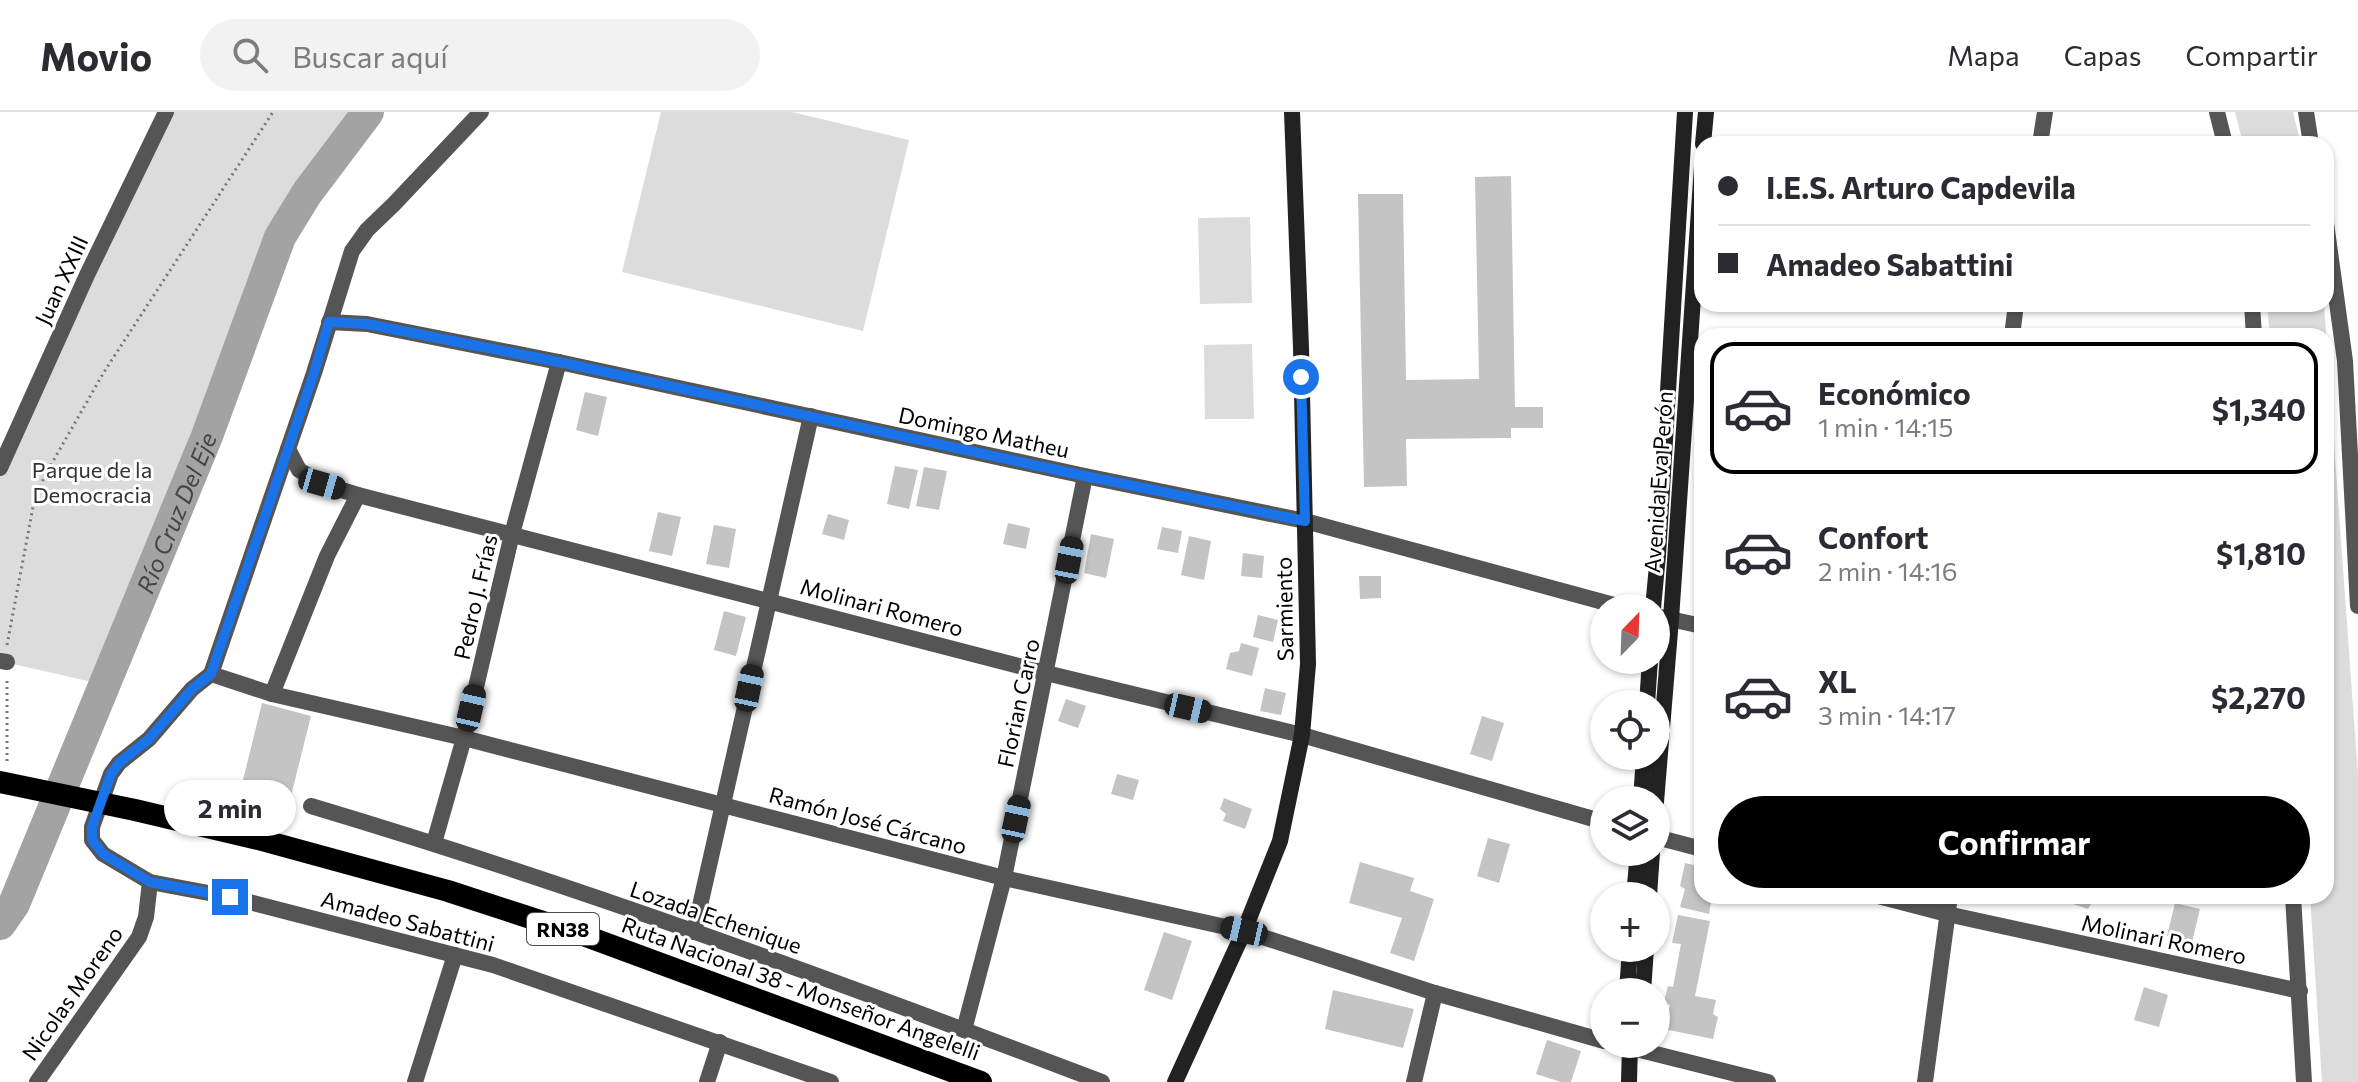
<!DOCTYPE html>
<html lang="es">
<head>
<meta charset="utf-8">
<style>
	:root { --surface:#fff; --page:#f2f2f3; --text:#2b2b33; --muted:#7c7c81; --line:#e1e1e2; --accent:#000 }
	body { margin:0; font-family:Commissioner,sans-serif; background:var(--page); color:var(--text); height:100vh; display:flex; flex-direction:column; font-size:30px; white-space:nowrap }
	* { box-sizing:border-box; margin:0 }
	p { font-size:26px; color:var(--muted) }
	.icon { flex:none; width:44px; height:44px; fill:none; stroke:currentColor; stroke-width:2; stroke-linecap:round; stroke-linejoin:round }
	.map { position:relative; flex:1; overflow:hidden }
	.sheet { position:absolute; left:1694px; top:216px; width:640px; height:576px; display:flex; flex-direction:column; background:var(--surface); border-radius:24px; box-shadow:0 2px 6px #0004 }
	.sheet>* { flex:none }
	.top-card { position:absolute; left:1694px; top:24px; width:640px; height:176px; border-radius:24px; box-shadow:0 2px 6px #0004; display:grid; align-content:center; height:176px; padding:0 24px; background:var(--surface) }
	.needle { width:52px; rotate:23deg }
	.tools { position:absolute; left:1590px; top:482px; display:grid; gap:16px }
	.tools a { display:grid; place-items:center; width:80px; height:80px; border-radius:50%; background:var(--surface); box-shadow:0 2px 6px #0004; font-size:40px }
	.end { position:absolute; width:36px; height:36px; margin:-18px; border:10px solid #1a73e8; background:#fff; box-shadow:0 0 0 4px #fff }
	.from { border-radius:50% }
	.bubble { position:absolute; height:56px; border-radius:28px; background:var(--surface); box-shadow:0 2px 6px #0004; font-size:26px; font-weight:700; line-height:56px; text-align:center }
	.car { position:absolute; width:24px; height:48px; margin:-24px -12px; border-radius:10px; box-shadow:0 0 6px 2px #0007; background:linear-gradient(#222 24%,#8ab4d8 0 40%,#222 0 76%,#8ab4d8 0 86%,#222 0) }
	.top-card b { display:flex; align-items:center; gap:28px; height:76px; font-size:30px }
	.top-card b+b { border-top:2px solid var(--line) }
	.top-card i { width:20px; height:20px; background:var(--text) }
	ul { padding:14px 0 0; list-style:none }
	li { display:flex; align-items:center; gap:24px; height:132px; margin:0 16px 12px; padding:0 8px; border:4px solid transparent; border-radius:24px }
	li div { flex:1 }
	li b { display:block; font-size:30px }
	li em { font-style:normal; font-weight:700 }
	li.selected { border-color:var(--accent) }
	li>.icon { width:72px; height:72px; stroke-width:1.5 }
	.action { display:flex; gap:16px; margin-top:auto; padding:16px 24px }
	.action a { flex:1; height:92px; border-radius:48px; background:var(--accent); color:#fff; font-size:32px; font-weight:700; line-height:92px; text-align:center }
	header { display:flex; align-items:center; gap:48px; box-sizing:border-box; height:112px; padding:0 40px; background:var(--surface); border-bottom:2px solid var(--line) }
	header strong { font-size:38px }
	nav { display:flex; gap:44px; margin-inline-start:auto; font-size:28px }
	.search { width:560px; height:72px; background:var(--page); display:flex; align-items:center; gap:20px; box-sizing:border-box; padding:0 28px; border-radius:44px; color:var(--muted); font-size:30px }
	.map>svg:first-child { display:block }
	.green { fill:#dcdcdc }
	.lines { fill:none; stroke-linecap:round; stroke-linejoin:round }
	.river { stroke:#a3a3a3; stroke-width:32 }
	.building { fill:#c4c4c4 }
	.path { stroke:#777; stroke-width:3; stroke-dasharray:2 4; stroke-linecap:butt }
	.minor { stroke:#555; stroke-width:16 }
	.tertiary { stroke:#555; stroke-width:16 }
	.secondary { stroke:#222; stroke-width:16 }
	.trunk { stroke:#000; stroke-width:22 }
	.route { stroke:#1a73e8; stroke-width:10 }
	.labels { text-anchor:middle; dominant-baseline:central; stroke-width:6; stroke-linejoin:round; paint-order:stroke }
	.shield { fill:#fff; stroke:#4c4c4c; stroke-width:2 }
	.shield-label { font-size:20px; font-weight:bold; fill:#000 }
	.street-label { font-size:22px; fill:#000; stroke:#fff }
	.park-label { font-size:22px; fill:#333; stroke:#fff }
	.water-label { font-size:24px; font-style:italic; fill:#444; stroke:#fff }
</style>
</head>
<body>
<header>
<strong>Movio</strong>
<div class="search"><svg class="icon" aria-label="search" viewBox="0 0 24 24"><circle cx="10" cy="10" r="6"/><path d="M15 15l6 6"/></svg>Buscar aquí</div>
<nav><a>Mapa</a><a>Capas</a><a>Compartir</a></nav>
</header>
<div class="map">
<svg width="2358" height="970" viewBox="0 0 2358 970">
	<rect width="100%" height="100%" fill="#fff"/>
	<g class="green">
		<polygon points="166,0 368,0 307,81 280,125 207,324 105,573 0,549 0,356"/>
		<polygon points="661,0 792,0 909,28 863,219 622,160"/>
		<polygon points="2235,0 2293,0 2301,32 2243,32"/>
		<polygon points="1250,105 1252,191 1200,192 1198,106"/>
		<polygon points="2267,192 2324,192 2358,664 2358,970 2322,970 2310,784 2326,784 2326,224 2270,224"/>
		<polygon points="1252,232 1254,307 1205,307 1204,233"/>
	</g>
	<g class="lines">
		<path class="river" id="s1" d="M0,812L14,792L207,324L280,125L307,81L368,0"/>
	</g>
	<g class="building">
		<polygon points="1511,64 1515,295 1543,295 1543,316 1511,316 1511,326 1406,327 1407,374 1364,375 1358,82 1403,82 1406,268 1479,267 1475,65"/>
		<polygon points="585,280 607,285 598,324 576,318"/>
		<polygon points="895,354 918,358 909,397 887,392"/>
		<polygon points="924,355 947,359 939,398 916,394"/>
		<polygon points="658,400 681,405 672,444 649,439"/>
		<polygon points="828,402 849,408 844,428 822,422"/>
		<polygon points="1008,411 1030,416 1026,437 1003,432"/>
		<polygon points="714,413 736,417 729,456 706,452"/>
		<polygon points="1162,415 1182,419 1178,441 1157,437"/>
		<polygon points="1091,422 1114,427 1106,466 1084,461"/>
		<polygon points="1189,424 1211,429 1204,468 1181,463"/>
		<polygon points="1243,441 1264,444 1262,466 1241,464"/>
		<polygon points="1359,464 1381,464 1381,486 1360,487"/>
		<polygon points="724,499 746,505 736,544 714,538"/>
		<polygon points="1258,503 1278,508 1273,530 1253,525"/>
		<polygon points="1241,531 1259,536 1252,564 1226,557 1230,541 1239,539"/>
		<polygon points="1265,576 1286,581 1281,603 1260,599"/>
		<polygon points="1066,587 1086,594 1078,616 1058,609"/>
		<polygon points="262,591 311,604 289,692 241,676"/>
		<polygon points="1482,604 1504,611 1492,649 1470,642"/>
		<polygon points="1117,662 1139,668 1133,688 1111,682"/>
		<polygon points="1224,686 1252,697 1245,717 1223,709 1226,702 1220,697"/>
		<polygon points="1488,726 1510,732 1499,771 1477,764"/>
		<polygon points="1360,750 1414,766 1410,779 1434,787 1414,849 1390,841 1402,806 1349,791"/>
		<polygon points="1685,751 1702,755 1702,784 1712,784 1709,802 1680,795 1685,777 1680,774"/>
		<polygon points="2076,784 2101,784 2099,790 2091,792 2088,797 2073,792"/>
		<polygon points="2175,791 2200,797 2192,830 2167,824"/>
		<polygon points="1678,803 1710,809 1695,884 1716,888 1713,902 1718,905 1713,927 1664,917 1670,893 1664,890 1668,874 1673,875 1681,832 1672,831"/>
		<polygon points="1164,820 1192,829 1172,888 1144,878"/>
		<polygon points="2144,875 2168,883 2159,915 2134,908"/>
		<polygon points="1333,878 1414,897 1403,936 1325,917"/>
		<polygon points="1547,928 1581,939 1571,970 1561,970 1536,962"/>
	</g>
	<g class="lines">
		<g class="path">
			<polyline points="7,533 33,395 44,365 104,260 273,0"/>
			<polyline points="7,649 7,565"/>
		</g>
		<g class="minor">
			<polyline points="481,0 394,92 367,118 352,139 314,261 211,562 192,577 149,627 119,651 111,662 92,715 92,728 103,742 150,770 230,785 493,853 831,970"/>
			<polyline points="2306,0 2311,32"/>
			<polyline points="2040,32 2045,0"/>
			<polyline points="2326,111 2345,249 2358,494"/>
			<polyline points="329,210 367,212 559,250 1085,364 1305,409 1625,496"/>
			<polyline points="2012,224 2016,192"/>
			<polyline points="288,337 299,358 322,372 358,383"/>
			<polyline points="1656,504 1702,514"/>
			<polyline points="0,549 7,550"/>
			<polyline points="211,562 272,582 464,626 1004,766 1244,819 1435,881 1604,929"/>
			<polyline points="272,582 327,444 358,383 1046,561 1302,623 1604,710"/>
			<path d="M311,694C579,774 841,871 1102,970"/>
			<polyline points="1656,725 1702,737"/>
			<polyline points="434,731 464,626 512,422 559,250"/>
			<polyline points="1878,784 1947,802 2300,879"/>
			<polyline points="694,820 811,304"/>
			<polyline points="964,918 1004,766 1085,364"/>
			<polyline points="1616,932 1768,970"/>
			<polyline points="37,970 139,825 146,805 150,770"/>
			<polyline points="415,970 455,843"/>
			<polyline points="707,970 720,930"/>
			<polyline points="1414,970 1435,881"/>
			<polyline points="1925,970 1950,784"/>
		</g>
		<g class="tertiary">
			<polyline points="2217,0 2225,32"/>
			<polyline points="2252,192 2254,224"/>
			<polyline points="0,356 87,163 166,0"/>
			<polyline points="2293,784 2304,970"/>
		</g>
		<g class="secondary">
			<polyline points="1703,32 1706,0"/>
			<polyline points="1653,496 1658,443 1685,0"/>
			<polyline points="1647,592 1650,548"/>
			<polyline points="1641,688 1644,644"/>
			<polyline points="1656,690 1671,507 1702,54"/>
			<polyline points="1634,784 1638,740"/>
			<polyline points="1649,784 1652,740"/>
			<polyline points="1627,880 1630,836"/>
			<polyline points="1643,880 1646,836"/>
			<polyline points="1175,970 1244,819 1280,729 1302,623 1308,552 1301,236 1292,0"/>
			<polyline points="1629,970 1630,932"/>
		</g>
		<polyline class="trunk" points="0,670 135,698 258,727 448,779 583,823 981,970"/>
	</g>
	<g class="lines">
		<polyline class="route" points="230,785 150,770 103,742 92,728 92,715 111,662 119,651 149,627 192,577 211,562 314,261 329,210 367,212 559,250 1085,364 1305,409 1301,265"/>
	</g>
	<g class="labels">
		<rect class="shield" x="527" y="801" width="72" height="32" rx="6"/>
		<g class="shield-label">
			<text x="563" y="817">RN38</text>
		</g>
		<g class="street-label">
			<text transform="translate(61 168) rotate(-65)">Juan XXIII</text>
			<text transform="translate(984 320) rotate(12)">Domingo Matheu</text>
			<text transform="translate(1658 370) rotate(-86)">Avenida Eva Perón</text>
			<text transform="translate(475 485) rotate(-77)">Pedro J. Frías</text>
			<text transform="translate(882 495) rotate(15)">Molinari Romero</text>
			<text transform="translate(1284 497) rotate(-91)">Sarmiento</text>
			<text transform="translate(1018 591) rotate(-78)">Florian Carro</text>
			<text transform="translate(868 708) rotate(15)">Ramón José Cárcano</text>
			<text transform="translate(716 805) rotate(19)">Lozada Echenique</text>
			<text transform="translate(408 809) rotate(15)">Amadeo Sabattini</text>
			<text transform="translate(2164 827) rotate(12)">Molinari Romero</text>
			<text transform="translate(801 876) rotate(20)">Ruta Nacional 38 - Monseñor Angelelli</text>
			<text transform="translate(72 881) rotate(-55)">Nicolas Moreno</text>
		</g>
		<g class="park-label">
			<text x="92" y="357">Parque de la<tspan x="92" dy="25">Democracia</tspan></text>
		</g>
		<g class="water-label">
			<text stroke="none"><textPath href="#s1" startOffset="448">Río Cruz Del Eje</textPath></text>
		</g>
	</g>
</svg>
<div class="tools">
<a><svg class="needle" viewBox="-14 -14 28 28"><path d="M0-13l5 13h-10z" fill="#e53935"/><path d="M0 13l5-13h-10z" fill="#7c7c81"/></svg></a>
<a><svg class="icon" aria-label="locate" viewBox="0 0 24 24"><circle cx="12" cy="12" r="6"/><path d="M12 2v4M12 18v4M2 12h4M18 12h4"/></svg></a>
<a><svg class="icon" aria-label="layers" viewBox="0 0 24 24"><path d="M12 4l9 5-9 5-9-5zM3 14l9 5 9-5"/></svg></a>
<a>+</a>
<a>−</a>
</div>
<i class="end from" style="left:1301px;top:265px"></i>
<i class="end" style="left:230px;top:785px"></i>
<div class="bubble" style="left:164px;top:668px;width:132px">2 min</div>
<i class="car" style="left:322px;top:372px;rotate:106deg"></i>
<i class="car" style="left:1069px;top:448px;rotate:11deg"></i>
<i class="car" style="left:749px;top:576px;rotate:12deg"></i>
<i class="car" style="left:471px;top:596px;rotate:13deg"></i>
<i class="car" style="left:1188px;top:596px;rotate:103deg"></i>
<i class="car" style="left:1016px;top:707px;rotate:12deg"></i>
<i class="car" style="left:1244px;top:819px;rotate:283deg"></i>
<div class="top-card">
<b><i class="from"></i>I.E.S. Arturo Capdevila</b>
<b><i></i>Amadeo Sabattini</b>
</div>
<section class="sheet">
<ul>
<li class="selected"><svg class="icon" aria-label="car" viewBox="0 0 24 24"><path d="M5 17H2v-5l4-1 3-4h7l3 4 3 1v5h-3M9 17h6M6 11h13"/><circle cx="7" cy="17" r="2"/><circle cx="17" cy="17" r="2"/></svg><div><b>Económico</b><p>1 min · 14:15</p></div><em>$1,340</em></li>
<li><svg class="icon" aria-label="car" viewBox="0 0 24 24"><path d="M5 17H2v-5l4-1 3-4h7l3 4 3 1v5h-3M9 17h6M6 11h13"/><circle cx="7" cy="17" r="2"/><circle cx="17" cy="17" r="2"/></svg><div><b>Confort</b><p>2 min · 14:16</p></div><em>$1,810</em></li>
<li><svg class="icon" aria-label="car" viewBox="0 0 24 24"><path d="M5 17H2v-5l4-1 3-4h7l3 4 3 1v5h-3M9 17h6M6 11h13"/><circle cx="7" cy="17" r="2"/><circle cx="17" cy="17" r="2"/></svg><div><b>XL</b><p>3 min · 14:17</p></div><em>$2,270</em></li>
</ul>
<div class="action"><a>Confirmar</a></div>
</section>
</div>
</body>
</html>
